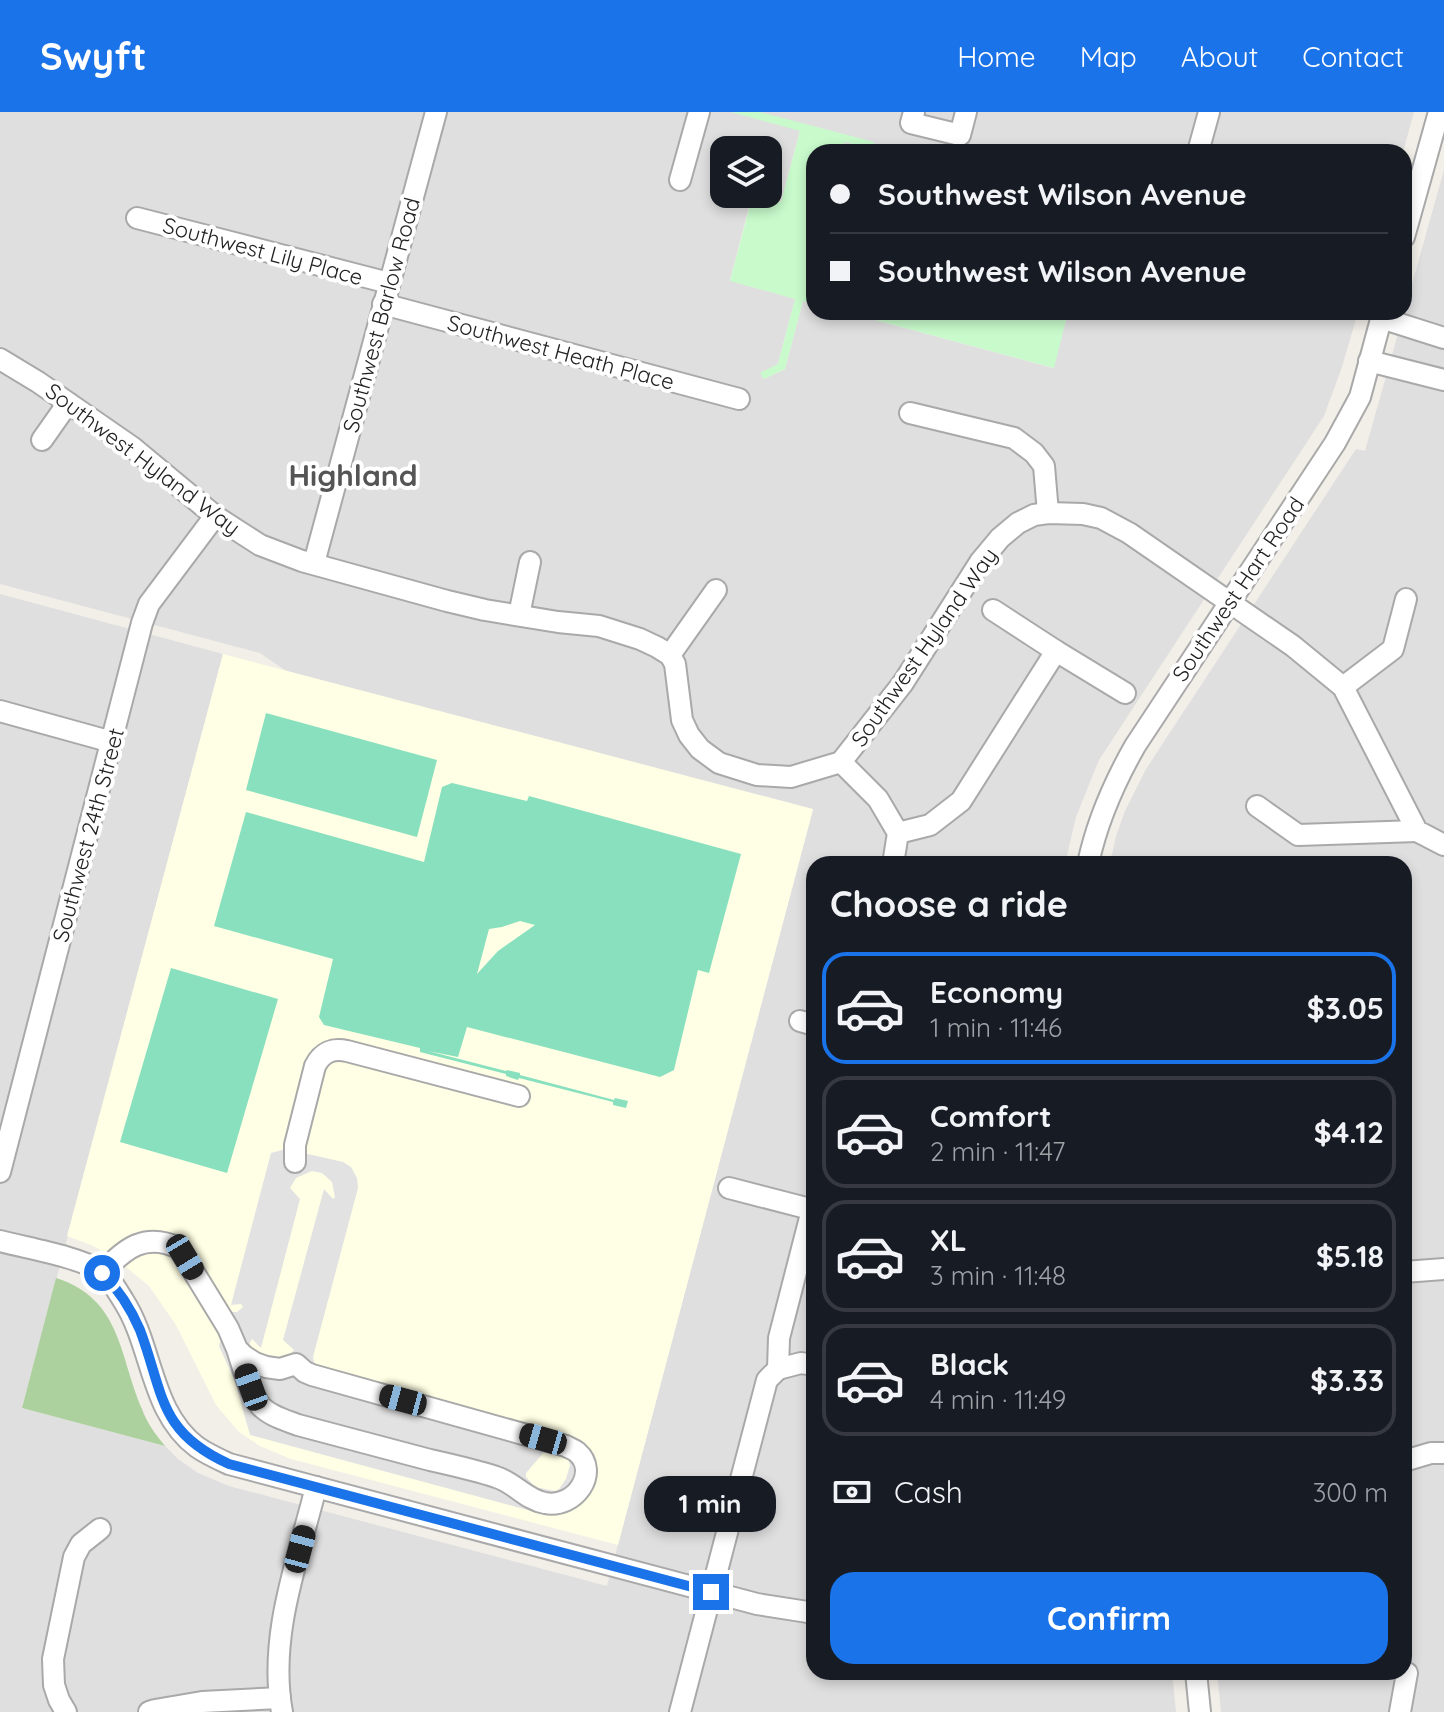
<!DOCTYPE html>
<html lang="en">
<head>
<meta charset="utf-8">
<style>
	:root { --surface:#171b24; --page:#20242c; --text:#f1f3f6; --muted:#9ea1a6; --line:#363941; --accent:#1a73e8 }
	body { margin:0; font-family:Quicksand,sans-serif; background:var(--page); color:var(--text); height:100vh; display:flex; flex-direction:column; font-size:30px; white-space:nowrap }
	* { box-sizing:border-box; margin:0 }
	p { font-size:26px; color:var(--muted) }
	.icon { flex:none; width:44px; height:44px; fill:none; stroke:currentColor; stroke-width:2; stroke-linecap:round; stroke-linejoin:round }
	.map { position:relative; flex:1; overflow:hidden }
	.sheet { position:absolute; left:806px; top:744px; width:606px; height:824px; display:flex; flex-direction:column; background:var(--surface); border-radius:24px; box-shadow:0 4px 12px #0003 }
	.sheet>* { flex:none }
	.top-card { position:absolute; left:806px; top:32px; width:606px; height:176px; border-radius:24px; box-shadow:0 4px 12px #0003; display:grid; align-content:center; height:176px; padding:0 24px; background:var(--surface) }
	.controls { position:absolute; left:710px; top:24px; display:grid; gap:16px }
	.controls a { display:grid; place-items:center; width:72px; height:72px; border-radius:16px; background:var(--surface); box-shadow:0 4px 12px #0003; font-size:40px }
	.end { position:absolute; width:36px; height:36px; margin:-18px; border:10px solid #1a73e8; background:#fff; box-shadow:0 0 0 4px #fff }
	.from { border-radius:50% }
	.bubble { position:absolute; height:56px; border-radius:24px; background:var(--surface); box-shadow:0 4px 12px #0003; font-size:26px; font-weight:800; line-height:56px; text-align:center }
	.car { position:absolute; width:24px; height:48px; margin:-24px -12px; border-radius:10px; box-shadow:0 0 6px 2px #0007; background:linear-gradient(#222 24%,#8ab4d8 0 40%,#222 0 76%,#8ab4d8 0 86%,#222 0) }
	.top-card b { display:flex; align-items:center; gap:28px; height:76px; font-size:30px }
	.top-card b+b { border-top:2px solid var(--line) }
	.top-card i { width:20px; height:20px; background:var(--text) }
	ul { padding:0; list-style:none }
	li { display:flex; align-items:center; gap:24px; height:112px; margin:0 16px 12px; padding:0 8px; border:4px solid var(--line); border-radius:24px }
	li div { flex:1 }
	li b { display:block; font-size:30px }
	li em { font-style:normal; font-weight:800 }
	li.on { border-color:var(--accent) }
	li>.icon { width:72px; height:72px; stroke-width:1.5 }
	h2 { padding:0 24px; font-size:36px; line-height:96px }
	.pay { display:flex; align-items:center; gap:20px; height:88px; padding:0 24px; font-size:30px }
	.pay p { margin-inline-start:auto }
	.cta { display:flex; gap:16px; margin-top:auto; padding:16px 24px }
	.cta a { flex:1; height:92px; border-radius:24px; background:var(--accent); color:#fff; font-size:32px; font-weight:800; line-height:92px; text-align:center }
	header { display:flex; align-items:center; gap:48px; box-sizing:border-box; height:112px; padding:0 40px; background:var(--accent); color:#fff }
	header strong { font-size:38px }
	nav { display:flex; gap:44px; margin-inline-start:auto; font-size:28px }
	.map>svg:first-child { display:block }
	.residential { fill:#e0dfdf; fill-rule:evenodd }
	.education { fill:#ffffe5 }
	.forest { fill:#add19e }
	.park { fill:#c8facc }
	.pitch { fill:#88e0be; fill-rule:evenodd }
	.parking { fill:#e2e2e2; fill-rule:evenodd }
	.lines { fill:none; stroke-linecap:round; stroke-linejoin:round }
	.minor-casing { stroke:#a9a9a9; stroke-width:24 }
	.minor { stroke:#fff; stroke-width:20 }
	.route { stroke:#1a73e8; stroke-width:10 }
	.labels { text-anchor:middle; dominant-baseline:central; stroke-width:8; stroke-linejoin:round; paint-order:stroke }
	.street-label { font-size:22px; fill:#222; stroke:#fff }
	.district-label { font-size:30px; font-weight:bold; fill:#555; stroke:#fff }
</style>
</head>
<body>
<header>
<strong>Swyft</strong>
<nav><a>Home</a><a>Map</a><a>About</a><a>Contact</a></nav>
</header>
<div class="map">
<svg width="1444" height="1600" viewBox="0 0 1444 1600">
	<rect width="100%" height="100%" fill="#f2efe9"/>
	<g class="residential">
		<path d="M0,0H731L800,18L781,90L752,83L730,168L795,187L778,252L761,261L764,267L785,257L803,189L814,192V200H845L1053,256L1068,200H1358L1342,255L1324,304L1099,648L1076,705L1065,752H814V1560H1172L1176,1600H0V482L223,542L22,1296L165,1334L178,1347L198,1361L229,1374L607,1474L813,698L286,559L260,541L0,472ZM724,38H768V82H724Z"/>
		<polygon points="760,0 1414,0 1403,40 842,40 845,30 871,37"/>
		<polygon points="1444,58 1444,1600 1221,1600 1217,1560 1404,1560 1404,752 1110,752 1116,724 1125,699 1146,657 1356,337 1365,339"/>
	</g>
	<polygon class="education" points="223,542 813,697 618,1433 291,1347 260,1334 239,1320 216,1293 176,1213 149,1174 114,1145 91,1133 67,1124"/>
	<path class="forest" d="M56,1166C122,1187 119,1244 142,1297C147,1311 156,1323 165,1334L22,1296Z"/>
	<g class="park">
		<polygon points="731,0 760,0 874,30 872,37 845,30 842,40 814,40 814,192 803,189 785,257 764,267 760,261 778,252 795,187 730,169 753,82 781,90 800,19"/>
		<polygon points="845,200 1068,200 1054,256"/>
	</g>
	<g class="pitch">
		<polygon points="266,601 437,648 417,725 246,678"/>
		<path d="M452,671L527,689L529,684L741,742L709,861L698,858L674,958L660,965L467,915L458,945L428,939L506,959L507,958L520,961V963L614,988L615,986L628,989L626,996L613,993V990L519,966L518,968L506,964V962L420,940V936L324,913L319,905L333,847L214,814L246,700L424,750L442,675ZM520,809L535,813L498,839L477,862L489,817L502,815Z"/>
		<polygon points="171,856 278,887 227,1061 120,1030"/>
	</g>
	<path class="parking" d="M286,1037L343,1050L351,1055L357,1066L358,1076L313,1245L315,1254L577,1326L590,1341L596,1358L593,1376L581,1392L561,1401H539L250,1323L235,1270L219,1234L228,1200H237L243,1195L241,1192L231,1193L271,1041ZM312,1059L322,1061L332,1070L335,1085L333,1087L324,1077L283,1228L294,1238L287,1246H281L251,1239L248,1235L252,1227L261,1236L300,1087L290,1076L296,1066ZM545,1339L563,1343L568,1348L570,1353L566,1367L559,1377L555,1379L535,1375L526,1365V1361Z"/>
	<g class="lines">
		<g class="minor-casing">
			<g id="minor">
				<polyline points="914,0 911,11 960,23 966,0"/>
				<polyline points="1198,40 1209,0"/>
				<polyline points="680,68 699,0"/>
				<polyline points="137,106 389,171"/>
				<polyline points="1404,125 1439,0"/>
				<polyline points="383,192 739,287"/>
				<polyline points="1381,206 1444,226"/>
				<polyline points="0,247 38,270 132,335 215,404 260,433 302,449 447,489 485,498 558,510 599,514 640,527 657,535 670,543 675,552 682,608 689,623 700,637 719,651 757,663 791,665 841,650 903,571 980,450 1000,426 1018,411 1034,403 1048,401 1083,402 1101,406 1129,421 1293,534 1343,575 1417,719 1444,733"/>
				<polyline points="1369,249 1444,268"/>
				<polyline points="910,301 1014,326 1034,341 1044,354 1048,401"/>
				<polyline points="42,328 68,291"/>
				<polyline points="314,451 436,0"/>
				<polyline points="993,498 1056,539"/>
				<polyline points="519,503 530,450"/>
				<polyline points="670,543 716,478"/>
				<polyline points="1343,575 1393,537 1406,487"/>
				<polyline points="0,599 112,630"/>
				<polyline points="841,650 878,687 898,721 893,752"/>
				<polyline points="1257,694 1298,723 1417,719"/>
				<polyline points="898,721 930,713 961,689 1056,539 1125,581"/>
				<path d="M1088,752C1097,709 1114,671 1135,634L1335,331L1360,285L1383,200"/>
				<polyline points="800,909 814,913"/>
				<path d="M295,1050V1033L315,954C322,940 333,936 347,939L519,984"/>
				<polyline points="0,1060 142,511 149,492 215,404"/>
				<polyline points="729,1076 814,1098"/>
				<path d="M0,1129C26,1136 80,1145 100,1159C110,1166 117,1178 123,1188C153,1234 150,1300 197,1335C207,1342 218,1347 229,1352L757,1492L814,1501"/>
				<polyline points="1404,1160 1444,1157"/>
				<path d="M102,1161C125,1136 145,1120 179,1136L228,1216L237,1237L244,1244L255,1251L266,1255L280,1257L296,1252L305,1260L312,1263L566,1334C569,1336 573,1337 577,1340C600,1360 575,1397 545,1391C526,1388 514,1370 496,1365C475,1358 452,1353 430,1348C386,1336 342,1325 298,1313C285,1308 267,1303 259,1292C248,1277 243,1255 237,1237"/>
				<polyline points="778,1257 779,1226 812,1098"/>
				<polyline points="778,1257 801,1251 814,1253"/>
				<polyline points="1404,1349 1431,1341 1444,1341"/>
				<polyline points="1196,1560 1200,1600"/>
				<polyline points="66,1600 59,1588 54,1573 53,1547 74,1445 81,1432 100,1417"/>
				<polyline points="149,1600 155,1598 202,1590 280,1586"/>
				<path d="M282,1600C268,1524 298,1448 316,1375"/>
				<polyline points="680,1600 767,1268 778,1257"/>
				<polyline points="1400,1600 1407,1561"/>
			</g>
		</g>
		<use href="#minor" class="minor"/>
	</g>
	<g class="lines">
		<path class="route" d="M102,1161C118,1177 131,1197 140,1218C164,1282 158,1320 229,1352L711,1480"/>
	</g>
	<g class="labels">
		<g class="street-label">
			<text transform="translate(263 139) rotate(15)">Southwest Lily Place</text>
			<text transform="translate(381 203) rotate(-75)">Southwest Barlow Road</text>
			<text transform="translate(561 240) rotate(15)">Southwest Heath Place</text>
			<text transform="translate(143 347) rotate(37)">Southwest Hyland Way</text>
			<text transform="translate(1238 477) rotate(-56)">Southwest Hart Road</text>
			<text transform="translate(924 535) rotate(-55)">Southwest Hyland Way</text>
			<text transform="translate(88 723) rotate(-75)">Southwest 24th Street</text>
		</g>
		<g class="district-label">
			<text x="353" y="363">Highland</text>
		</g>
	</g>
</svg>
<div class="controls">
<a><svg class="icon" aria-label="layers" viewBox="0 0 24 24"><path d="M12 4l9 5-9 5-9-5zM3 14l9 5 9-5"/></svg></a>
</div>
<i class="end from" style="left:102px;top:1161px"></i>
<i class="end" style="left:711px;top:1480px"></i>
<div class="bubble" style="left:644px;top:1364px;width:132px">1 min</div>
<i class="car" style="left:185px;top:1145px;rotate:149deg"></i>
<i class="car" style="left:251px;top:1275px;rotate:340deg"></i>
<i class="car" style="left:403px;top:1288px;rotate:285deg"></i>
<i class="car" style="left:543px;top:1327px;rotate:286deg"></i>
<i class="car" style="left:300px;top:1437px;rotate:15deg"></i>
<div class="top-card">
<b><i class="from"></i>Southwest Wilson Avenue</b>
<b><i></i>Southwest Wilson Avenue</b>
</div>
<section class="sheet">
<h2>Choose a ride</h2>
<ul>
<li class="on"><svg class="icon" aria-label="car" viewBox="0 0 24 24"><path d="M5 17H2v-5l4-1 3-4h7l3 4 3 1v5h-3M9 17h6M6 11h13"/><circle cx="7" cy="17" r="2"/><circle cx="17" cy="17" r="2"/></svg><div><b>Economy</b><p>1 min · 11:46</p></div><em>$3.05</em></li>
<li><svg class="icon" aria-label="car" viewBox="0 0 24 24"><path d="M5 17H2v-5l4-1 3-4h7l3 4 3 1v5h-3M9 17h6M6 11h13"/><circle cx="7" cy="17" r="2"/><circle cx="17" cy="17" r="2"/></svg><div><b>Comfort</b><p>2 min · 11:47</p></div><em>$4.12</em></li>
<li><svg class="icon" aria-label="car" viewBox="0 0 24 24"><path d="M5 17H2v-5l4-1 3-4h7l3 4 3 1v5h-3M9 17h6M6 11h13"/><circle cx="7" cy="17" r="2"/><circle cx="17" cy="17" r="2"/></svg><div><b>XL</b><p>3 min · 11:48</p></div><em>$5.18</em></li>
<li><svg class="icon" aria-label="car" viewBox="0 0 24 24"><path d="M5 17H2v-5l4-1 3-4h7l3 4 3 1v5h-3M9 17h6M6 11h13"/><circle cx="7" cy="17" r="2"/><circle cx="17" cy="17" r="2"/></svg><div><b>Black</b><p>4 min · 11:49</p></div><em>$3.33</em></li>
</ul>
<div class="pay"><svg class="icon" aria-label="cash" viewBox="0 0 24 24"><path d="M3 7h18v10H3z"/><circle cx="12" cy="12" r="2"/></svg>Cash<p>300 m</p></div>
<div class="cta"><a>Confirm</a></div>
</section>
</div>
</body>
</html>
